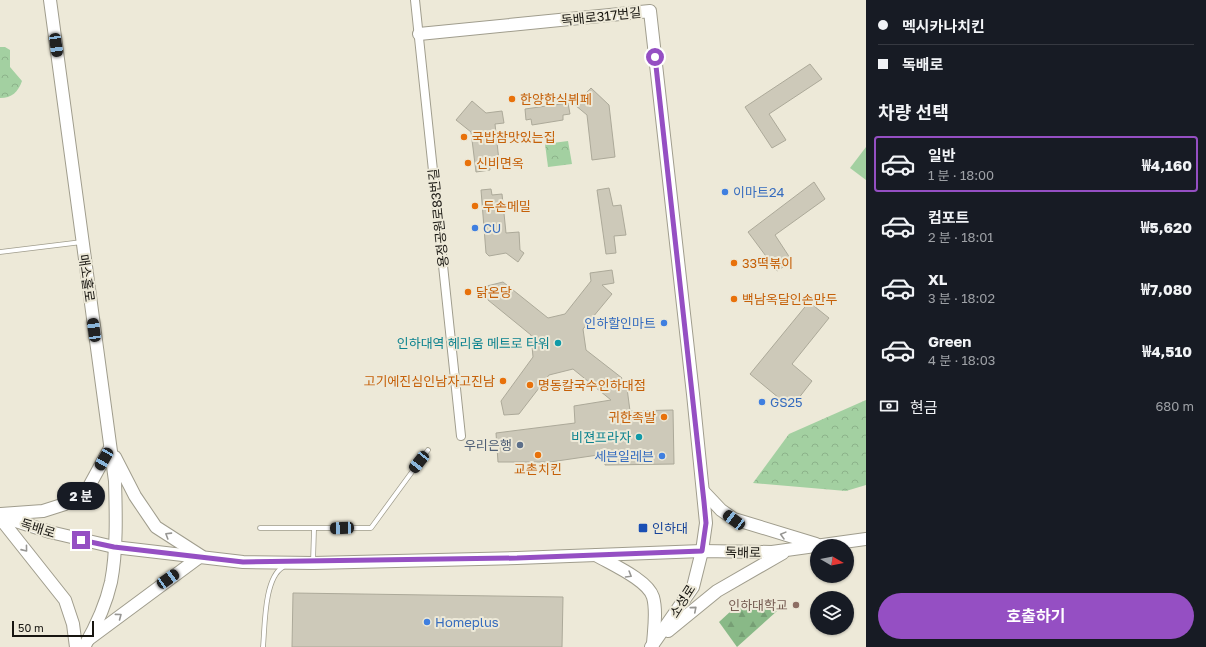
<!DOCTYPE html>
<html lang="ko">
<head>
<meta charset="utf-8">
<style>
	:root { --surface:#171b24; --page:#20242c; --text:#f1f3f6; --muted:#9ea1a6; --line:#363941; --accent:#954fc3 }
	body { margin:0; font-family:"Golos Text","Noto Sans KR",sans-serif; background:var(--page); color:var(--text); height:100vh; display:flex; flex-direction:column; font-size:15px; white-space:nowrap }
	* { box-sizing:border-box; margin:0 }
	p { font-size:13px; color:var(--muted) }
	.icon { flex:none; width:22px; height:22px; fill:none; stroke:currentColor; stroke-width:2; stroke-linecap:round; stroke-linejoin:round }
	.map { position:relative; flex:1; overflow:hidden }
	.panel { display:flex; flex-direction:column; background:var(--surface); width:340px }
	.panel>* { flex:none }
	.top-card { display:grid; align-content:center; height:88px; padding:0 12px; background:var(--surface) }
	.needle { width:26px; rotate:99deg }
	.controls { position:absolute; left:810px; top:539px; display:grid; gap:8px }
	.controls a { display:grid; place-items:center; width:44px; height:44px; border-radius:50%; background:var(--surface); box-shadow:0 1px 3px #0004; font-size:20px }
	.scale { position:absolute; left:12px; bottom:10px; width:82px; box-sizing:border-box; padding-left:4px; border:2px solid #171510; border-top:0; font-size:11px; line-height:14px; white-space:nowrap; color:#171510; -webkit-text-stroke:3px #ede9d8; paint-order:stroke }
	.end { position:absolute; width:18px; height:18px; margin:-9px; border:5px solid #954fc3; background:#fff; box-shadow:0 0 0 2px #fff }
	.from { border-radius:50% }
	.bubble { position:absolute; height:28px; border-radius:14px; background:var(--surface); box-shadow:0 1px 3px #0004; font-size:13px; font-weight:700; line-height:28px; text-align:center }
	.car { position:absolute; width:12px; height:24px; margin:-12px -6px; border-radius:5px; box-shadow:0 0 3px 1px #0007; background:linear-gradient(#222 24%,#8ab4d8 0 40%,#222 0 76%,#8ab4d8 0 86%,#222 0) }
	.top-card b { display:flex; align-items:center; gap:14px; height:38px; font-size:15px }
	.top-card b+b { border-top:1px solid var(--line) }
	.top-card i { width:10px; height:10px; background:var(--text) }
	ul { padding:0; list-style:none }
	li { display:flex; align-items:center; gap:12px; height:56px; margin:0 8px 6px; padding:0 4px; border:2px solid transparent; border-radius:4px }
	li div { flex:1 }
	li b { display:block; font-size:15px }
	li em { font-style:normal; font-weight:700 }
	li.active { border-color:var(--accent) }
	li>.icon { width:36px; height:36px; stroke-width:1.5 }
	h2 { padding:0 12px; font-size:18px; line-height:48px }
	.pay { display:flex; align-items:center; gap:10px; height:44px; padding:0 12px; font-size:15px }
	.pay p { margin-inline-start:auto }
	.button { display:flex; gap:8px; margin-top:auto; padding:8px 12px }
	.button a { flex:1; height:46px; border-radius:24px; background:var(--accent); color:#fff; font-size:16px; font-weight:700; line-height:46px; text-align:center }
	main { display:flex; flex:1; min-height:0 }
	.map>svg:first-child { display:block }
	.forest { fill:url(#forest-firs) }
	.park { fill:url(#park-crowns) }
	.garden { fill:#a3d0a1 }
	.building { fill:#cdc9b9; stroke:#aca999 }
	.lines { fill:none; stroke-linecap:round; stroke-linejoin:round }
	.lane-casing { stroke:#a09d8d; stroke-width:5.5 }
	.street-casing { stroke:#a09d8d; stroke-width:10 }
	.secondary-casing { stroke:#a09d8d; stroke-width:14 }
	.lane { stroke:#fff; stroke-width:4 }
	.street { stroke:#fff; stroke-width:8 }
	.secondary { stroke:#fff; stroke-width:12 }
	.oneway { stroke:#979693 }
	.route { stroke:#954fc3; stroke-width:5 }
	.food-dot { fill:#e8710a; stroke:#ede9d8; stroke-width:1.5 }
	.shop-dot { fill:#3f7fe0; stroke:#ede9d8; stroke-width:1.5 }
	.culture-dot { fill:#0f9aa8; stroke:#ede9d8; stroke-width:1.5 }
	.service-dot { fill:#5c6f8a; stroke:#ede9d8; stroke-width:1.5 }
	.transit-dot { fill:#1a4fb4; stroke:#ede9d8; stroke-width:1.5 }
	.education-dot { fill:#8d6e63; stroke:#ede9d8; stroke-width:1.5 }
	.labels { text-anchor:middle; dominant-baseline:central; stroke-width:4; stroke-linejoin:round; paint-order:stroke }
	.street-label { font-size:13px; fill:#171510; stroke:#ede9d8 }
	.food-label { font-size:13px; fill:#c56008; stroke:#ede9d8; text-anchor:start }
	.shop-label { font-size:13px; fill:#366cbe; stroke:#ede9d8; text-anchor:start }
	.culture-label { font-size:13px; fill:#0d838f; stroke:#ede9d8; text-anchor:end }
	.service-label { font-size:13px; fill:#4e5e75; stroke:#ede9d8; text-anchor:end }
	.transit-label { font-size:13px; fill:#164399; stroke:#ede9d8; text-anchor:start }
	.education-label { font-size:13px; fill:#785e54; stroke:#ede9d8; text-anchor:end }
</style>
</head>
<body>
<main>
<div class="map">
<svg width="866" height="647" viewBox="0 0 866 647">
	<defs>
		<pattern id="forest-firs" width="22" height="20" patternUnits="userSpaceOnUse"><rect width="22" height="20" fill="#89b987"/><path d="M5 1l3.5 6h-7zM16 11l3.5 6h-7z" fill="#769e74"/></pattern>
		<pattern id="park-crowns" width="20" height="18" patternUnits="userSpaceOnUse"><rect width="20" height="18" fill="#a3d0a1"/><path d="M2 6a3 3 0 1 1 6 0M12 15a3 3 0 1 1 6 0" fill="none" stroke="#8cb28a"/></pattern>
	</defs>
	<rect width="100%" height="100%" fill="#ede9d8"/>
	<polygon class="forest" points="773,600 777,611 737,647 719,622 732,610"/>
	<g class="park">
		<path d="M0,47H5L10,50V67L22,81C18,92 12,98 0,98Z"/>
		<polygon points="568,141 572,164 548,167 545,144"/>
		<polygon points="866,400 866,485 846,491 753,483 789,434"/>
	</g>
	<polygon class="garden" points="866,147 866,180 850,168"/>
	<g class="building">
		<polygon points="810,64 822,79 769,114 786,140 772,148 745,107"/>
		<polygon points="591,88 609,105 615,157 592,160 587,115 575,105"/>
		<polygon points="472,101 486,113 502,111 504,123 495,124 499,161 489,162 490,170 476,172 471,132 456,120"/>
		<polygon points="568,103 570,114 563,115 563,120 532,125 531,119 526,120 525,109"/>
		<polygon points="814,182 825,199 775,235 792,261 777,271 748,232"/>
		<polygon points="609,188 613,206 621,205 626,235 614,236 616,253 606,254 597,190"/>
		<polygon points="491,189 492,195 502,194 506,233 519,232 520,250 524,253 518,262 506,253 489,256 486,253 481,190"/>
		<polygon points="612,270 614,283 602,285 612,294 583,329 586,350 622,378 615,388 627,388 630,411 673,410 674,464 605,465 605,454 550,462 498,462 496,433 575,423 574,406 611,400 573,369 549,375 519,414 504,415 501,401 533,357 531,335 488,300 487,286 503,282 548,318 565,314 591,281 590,273"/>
		<polygon points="809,302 829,318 792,364 812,381 791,408 750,374"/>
		<polygon points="293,593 563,597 562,647 292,647"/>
	</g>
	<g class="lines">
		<g class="lane-casing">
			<g id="lane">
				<polyline points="0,252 82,242"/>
				<polyline points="260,528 371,528 428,450"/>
				<polyline points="313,562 314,529"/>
				<path d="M263,647C265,626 264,578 283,567"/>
			</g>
		</g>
		<g class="street-casing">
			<polyline id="street" points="415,0 461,436"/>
		</g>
		<g class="secondary-casing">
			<g id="secondary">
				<path d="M50,0L115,481C116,513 117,551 111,582C106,604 95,628 84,647"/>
				<polyline points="419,34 650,11 693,394 706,523 702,551 693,587 651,647"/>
				<polyline points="703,491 721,510 734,519 816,544"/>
				<polyline points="1,514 43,511 65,504 86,492 110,448"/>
				<polyline points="0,516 50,532 114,547 243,562 313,563 517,558 702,551 772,552 866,539"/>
				<polyline points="0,518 65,600 73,624 76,647"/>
				<path d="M596,555C611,564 648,580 653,597C657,611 654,629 653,644"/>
				<polyline points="668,631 717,591 783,553"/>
				<polyline points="89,639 201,556 156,527 135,496 115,457"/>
			</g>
		</g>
		<use href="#lane" class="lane"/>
		<use href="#street" class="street"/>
		<use href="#secondary" class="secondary"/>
	</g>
	<defs><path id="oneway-chevron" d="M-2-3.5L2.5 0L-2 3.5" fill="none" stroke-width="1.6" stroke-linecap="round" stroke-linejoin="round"/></defs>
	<g class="oneway">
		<use href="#oneway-chevron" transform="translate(168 535) rotate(-148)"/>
		<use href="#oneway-chevron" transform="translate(783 535) rotate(-165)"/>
		<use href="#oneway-chevron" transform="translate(25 549) rotate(51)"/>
		<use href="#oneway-chevron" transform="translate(629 575) rotate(31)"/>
		<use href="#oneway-chevron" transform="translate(694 609) rotate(-41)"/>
		<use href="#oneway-chevron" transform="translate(119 616) rotate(-37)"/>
	</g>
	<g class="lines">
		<polyline class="route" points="81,540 114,547 243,562 517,558 702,551 706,523 704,502 655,57"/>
	</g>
	<g class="food-dot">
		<circle cx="512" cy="99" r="4"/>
		<circle cx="464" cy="137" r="4"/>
		<circle cx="468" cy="163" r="4"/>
		<circle cx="475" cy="206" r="4"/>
		<circle cx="734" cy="263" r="4"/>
		<circle cx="468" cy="292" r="4"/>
		<circle cx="734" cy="299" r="4"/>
		<circle cx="503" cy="381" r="4"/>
		<circle cx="530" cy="385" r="4"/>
		<circle cx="664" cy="417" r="4"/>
		<circle cx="538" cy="455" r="4"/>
	</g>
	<g class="shop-dot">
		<circle cx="725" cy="192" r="4"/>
		<circle cx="475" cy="228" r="4"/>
		<circle cx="664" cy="323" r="4"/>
		<circle cx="762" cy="402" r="4"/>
		<circle cx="662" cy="456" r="4"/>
		<circle cx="427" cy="622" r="4"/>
	</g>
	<g class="culture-dot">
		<circle cx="558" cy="343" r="4"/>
		<circle cx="639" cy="437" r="4"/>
	</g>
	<circle class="service-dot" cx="520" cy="445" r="4"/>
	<rect class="transit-dot" x="638" y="523" width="10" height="10" rx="2"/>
	<circle class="education-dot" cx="796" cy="605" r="4"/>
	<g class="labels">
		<g class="street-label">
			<text transform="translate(601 16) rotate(-6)">독배로317번길</text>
			<text transform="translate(438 218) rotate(-96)">용정공원로83번길</text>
			<text transform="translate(87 278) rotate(82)">매소홀로</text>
			<text transform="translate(38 528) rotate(17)">독배로</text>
			<text transform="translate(743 552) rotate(1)">독배로</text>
			<text transform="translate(682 601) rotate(-58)">소성로</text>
		</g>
		<g class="food-label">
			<text x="520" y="99">한양한식뷔페</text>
			<text x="472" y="137">국밥참맛있는집</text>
			<text x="476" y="163">신비면옥</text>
			<text x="483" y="206">두손메밀</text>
			<text x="742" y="263">33떡볶이</text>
			<text x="476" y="292">닭온당</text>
			<text x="742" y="299">백남옥달인손만두</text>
			<text x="495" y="381" text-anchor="end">고기에진심인남자고진남</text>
			<text x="538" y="385">명동칼국수인하대점</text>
			<text x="656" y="417" text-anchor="end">귀한족발</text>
			<text x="538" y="469" text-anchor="middle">교촌치킨</text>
		</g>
		<g class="shop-label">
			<text x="733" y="192">이마트24</text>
			<text x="483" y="228">CU</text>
			<text x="656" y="323" text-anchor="end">인하할인마트</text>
			<text x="770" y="402">GS25</text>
			<text x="654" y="456" text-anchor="end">세븐일레븐</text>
			<text x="435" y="622">Homeplus</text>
		</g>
		<g class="culture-label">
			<text x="550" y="343">인하대역 헤리움 메트로 타워</text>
			<text x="631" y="437">비젼프라자</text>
		</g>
		<g class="service-label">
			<text x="512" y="445">우리은행</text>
		</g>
		<g class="transit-label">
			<text x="652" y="528">인하대</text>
		</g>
		<g class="education-label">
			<text x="788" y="605">인하대학교</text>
		</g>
	</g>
</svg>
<div class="controls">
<a><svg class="needle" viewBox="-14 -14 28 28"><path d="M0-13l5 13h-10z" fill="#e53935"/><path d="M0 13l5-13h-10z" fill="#9ea1a6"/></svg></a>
<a><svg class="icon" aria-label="layers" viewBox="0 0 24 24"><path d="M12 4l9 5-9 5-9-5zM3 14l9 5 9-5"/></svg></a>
</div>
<div class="scale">50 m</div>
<i class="end from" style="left:655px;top:57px"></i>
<i class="end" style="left:81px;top:540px"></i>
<div class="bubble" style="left:57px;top:482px;width:48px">2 분</div>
<i class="car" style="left:56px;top:45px;rotate:172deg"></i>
<i class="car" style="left:94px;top:330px;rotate:352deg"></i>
<i class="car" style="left:104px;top:459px;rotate:210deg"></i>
<i class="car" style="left:419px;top:462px;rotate:218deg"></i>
<i class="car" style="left:734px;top:520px;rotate:307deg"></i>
<i class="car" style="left:342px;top:528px;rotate:268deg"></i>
<i class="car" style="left:168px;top:579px;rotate:55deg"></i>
</div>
<section class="panel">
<div class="top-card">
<b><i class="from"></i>멕시카나치킨</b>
<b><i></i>독배로</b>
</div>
<h2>차량 선택</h2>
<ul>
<li class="active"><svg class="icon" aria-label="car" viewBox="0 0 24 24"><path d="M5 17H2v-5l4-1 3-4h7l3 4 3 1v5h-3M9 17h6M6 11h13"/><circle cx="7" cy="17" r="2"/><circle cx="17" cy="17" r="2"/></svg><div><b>일반</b><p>1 분 · 18:00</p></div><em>₩4,160</em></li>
<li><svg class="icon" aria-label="car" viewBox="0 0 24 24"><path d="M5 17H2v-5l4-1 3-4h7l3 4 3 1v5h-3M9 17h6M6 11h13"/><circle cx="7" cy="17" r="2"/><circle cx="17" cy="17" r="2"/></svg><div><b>컴포트</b><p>2 분 · 18:01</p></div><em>₩5,620</em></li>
<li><svg class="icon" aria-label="car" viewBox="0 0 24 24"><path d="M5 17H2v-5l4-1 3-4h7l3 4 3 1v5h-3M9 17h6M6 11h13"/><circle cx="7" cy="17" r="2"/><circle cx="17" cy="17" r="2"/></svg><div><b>XL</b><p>3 분 · 18:02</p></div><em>₩7,080</em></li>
<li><svg class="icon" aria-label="car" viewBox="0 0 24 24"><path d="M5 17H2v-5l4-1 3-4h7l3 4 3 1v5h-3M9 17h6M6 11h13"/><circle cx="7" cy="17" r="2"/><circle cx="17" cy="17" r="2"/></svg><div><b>Green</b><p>4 분 · 18:03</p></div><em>₩4,510</em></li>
</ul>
<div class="pay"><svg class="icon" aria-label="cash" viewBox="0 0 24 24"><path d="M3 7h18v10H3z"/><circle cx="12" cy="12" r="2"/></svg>현금<p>680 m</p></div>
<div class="button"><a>호출하기</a></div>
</section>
</main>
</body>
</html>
